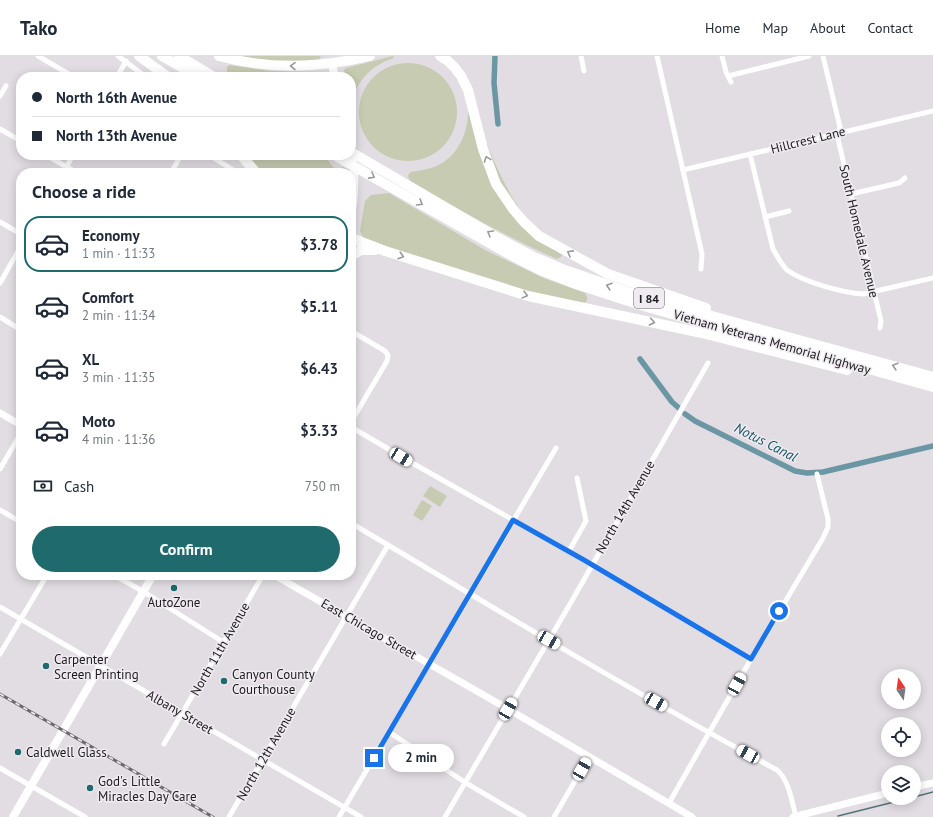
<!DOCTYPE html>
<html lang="en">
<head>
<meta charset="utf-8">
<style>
	:root { --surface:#fff; --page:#f2f2f3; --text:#1f2937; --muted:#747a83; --line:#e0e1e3; --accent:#1e6a6d }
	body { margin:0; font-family:"PT Sans",sans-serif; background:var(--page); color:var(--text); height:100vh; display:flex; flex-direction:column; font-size:15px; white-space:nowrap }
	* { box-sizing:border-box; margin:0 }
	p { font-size:13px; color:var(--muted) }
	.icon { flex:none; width:22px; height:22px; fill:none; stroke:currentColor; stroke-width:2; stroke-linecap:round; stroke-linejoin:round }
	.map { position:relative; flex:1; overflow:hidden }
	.details { position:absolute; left:16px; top:112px; width:340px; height:412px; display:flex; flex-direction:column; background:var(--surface); border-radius:16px; box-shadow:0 2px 10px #0003 }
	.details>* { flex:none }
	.hud { position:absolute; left:16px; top:16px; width:340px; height:88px; border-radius:16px; box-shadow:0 2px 10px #0003; display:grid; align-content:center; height:88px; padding:0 16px; background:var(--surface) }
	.needle { width:26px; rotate:347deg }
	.fabs { position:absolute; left:881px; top:613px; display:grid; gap:8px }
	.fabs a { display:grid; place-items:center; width:40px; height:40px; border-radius:50%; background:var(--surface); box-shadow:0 2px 10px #0003; font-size:20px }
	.end { position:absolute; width:18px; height:18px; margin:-9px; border:5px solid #1a73e8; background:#fff; box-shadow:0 0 0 2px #fff }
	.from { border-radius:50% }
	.bubble { position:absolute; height:28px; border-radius:14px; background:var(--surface); box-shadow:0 2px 10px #0003; font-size:13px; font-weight:700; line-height:28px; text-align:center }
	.car { position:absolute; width:12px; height:24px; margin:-12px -6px; border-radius:5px; box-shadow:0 0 3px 1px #0007; background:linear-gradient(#fff 24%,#345 0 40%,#fff 0 76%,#345 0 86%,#fff 0) }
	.hud b { display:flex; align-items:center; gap:14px; height:38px; font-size:15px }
	.hud b+b { border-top:1px solid var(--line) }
	.hud i { width:10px; height:10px; background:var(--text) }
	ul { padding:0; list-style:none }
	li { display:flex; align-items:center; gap:12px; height:56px; margin:0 8px 6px; padding:0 8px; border:2px solid transparent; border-radius:16px }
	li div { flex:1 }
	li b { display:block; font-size:15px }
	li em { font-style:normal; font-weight:700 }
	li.selected { border-color:var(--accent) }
	li>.icon { width:36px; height:36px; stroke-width:1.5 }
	h2 { padding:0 16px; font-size:18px; line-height:48px }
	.pay { display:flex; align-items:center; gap:10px; height:44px; padding:0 16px; font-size:15px }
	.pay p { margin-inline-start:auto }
	.button { display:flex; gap:8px; margin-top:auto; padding:8px 16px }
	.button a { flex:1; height:46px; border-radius:24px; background:var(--accent); color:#fff; font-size:16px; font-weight:700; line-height:46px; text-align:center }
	header { display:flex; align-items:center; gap:24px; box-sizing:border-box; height:56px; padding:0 20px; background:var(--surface); border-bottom:1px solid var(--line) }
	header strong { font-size:19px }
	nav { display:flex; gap:22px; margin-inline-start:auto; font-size:14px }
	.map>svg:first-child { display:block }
	.green { fill:#c7cbb1 }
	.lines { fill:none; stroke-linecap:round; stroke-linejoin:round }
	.stream { stroke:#54727c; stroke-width:1.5 }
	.canal { stroke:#6b97a4; stroke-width:5.5 }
	.minor { stroke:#fff; stroke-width:5 }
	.tertiary { stroke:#fff; stroke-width:7 }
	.primary { stroke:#fff; stroke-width:8 }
	.motorway { stroke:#fff; stroke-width:10 }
	.rail-casing { stroke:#6c696d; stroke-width:3 }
	.rail { stroke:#efebf0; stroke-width:1.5; stroke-dasharray:4.5; stroke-linecap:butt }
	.oneway { stroke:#99999a }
	.route { stroke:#1a73e8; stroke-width:5 }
	.poi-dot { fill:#1e6a6d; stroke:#efebf0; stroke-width:1.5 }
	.labels { text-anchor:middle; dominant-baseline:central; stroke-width:3; stroke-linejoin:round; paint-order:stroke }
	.shield { fill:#efebf0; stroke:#5c5a5d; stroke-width:1 }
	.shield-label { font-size:12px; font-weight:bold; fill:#1d1c1e }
	.street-label { font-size:13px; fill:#1d1c1e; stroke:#efebf0 }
	.poi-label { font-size:13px; fill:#1d1c1e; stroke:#efebf0; text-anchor:start }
	.water-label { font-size:14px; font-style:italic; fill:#195565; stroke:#efebf0 }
</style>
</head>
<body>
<header>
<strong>Tako</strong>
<nav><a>Home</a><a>Map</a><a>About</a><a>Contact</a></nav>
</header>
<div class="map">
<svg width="933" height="761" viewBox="0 0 933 761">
	<rect width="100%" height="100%" fill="#e2dde3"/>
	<g class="green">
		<polygon points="233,0 321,0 319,4 271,6"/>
		<path d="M393,0L394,2C373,9 363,19 353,39L351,38V21H346L344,14L346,12Z"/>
		<circle cx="408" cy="56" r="49"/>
		<polygon points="229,9 271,15 324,16 326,21 236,21 227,16 227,11"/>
		<path d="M471,51C485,83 497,116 515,146C528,166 546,181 563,197L561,201L557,203C506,181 458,153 410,125L408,120L410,116C417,115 424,114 431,112C457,104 469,77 468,52Z"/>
		<polygon points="248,99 320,99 327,103 337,116 343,111 346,113 346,117 263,117"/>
		<polygon points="389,137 485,194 546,223 585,237 587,241 587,245 582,248 538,239 375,187 363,181 360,175 365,145 371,139"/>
		<polygon points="430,430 447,440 440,451 423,440"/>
		<polygon points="422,444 432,450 422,465 413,459"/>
	</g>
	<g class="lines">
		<g class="stream">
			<polyline points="914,741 933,736"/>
			<polyline points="838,760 910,742"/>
		</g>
		<g class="canal">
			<polyline points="495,0 494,27 498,68"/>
			<polyline points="640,303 672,346 680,353"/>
			<polyline points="685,358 695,365 795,415 807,417 823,416 933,390"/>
		</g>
		<g class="minor">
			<polyline points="38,0 74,21"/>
			<polyline points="118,0 146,21"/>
			<polyline points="581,0 584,15"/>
			<polyline points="657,0 702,198 701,213"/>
			<polyline points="722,0 726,16 731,26"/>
			<polyline points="823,0 840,71 838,83 881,265 880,272"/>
			<polyline points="728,20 809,0"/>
			<polyline points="117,21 126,5"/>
			<polyline points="0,40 6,30"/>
			<polyline points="0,73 21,85"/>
			<path d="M750,98L773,193C777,200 781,208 787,214C803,226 844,237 863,238L933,222"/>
			<polyline points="46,99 77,117"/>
			<polyline points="209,99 238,117"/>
			<polyline points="683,114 933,55"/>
			<polyline points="63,117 73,99"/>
			<polyline points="171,117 181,99"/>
			<polyline points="851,138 899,127 905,122"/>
			<polyline points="765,161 789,155"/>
			<polyline points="0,166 21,178"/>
			<polyline points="0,227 21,190"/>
			<polyline points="0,261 21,274"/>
			<polyline points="351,275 385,295 388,299 387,305 351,366"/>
			<polyline points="351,371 414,408 584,504 751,603"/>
			<polyline points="0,413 21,377"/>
			<polyline points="0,454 21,466"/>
			<path d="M351,467C492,551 633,636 777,714C790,726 791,744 796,760"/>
			<polyline points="569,495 586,465 577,422"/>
			<polyline points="114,519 144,536 223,586"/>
			<polyline points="0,551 361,761"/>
			<polyline points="0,598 47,519"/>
			<polyline points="389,676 466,727 524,761"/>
			<polyline points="164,688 263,519"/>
			<polyline points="0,712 85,761"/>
			<polyline points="669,747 751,603 823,482 828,471 828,463 817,418"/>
			<polyline points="229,761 388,489"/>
			<polyline points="339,761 556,392"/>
			<polyline points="445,761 570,548 708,307"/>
			<polyline points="554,761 589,701"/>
		</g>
		<g class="tertiary">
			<polyline points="0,357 21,369"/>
			<polyline points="274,519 508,653 692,761"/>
			<polyline points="914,731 933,727"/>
			<polyline points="793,761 888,737"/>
		</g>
		<g class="primary">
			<polyline points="332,8 335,21"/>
			<path d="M351,98C356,119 355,139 351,160"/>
			<polyline points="13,761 153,519"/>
		</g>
		<g class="motorway">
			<polyline points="139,0 168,21"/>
			<polyline points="162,0 198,21"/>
			<polyline points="179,0 214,21"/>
			<path d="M219,0C269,14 320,12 370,0"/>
			<polyline points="440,0 448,5 455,12 461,20 468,34 483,93 496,128 513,153 524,166 539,180 608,218 706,252"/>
			<polyline points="351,96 498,182 532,200 565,214 643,241 933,321"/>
			<polyline points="241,99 256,117"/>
			<polyline points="334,99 507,197 540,214 576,228 647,251 933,331"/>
			<polyline points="351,182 385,195 528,240 702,277 847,314"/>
			<polyline points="351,200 361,194 375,194"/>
		</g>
		<g class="rail-casing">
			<polyline id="rail" points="0,638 213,761"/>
		</g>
		<use href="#rail" class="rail"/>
	</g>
	<defs><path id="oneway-chevron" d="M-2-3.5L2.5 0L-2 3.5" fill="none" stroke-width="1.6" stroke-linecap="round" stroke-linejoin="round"/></defs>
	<g class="oneway">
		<use href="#oneway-chevron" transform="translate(293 10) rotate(-179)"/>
		<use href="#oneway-chevron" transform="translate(487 103) rotate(-110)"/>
		<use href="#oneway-chevron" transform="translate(372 120) rotate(29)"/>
		<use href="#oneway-chevron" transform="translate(420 147) rotate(30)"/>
		<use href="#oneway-chevron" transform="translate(490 177) rotate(-150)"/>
		<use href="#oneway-chevron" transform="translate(570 197) rotate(-151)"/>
		<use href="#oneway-chevron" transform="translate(401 200) rotate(18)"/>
		<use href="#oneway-chevron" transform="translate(609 230) rotate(-163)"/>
		<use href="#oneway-chevron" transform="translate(525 239) rotate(15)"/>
		<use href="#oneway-chevron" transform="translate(652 266) rotate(11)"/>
		<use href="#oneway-chevron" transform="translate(895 310) rotate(-164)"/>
	</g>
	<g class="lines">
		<polyline class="route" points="374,702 513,464 584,504 751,603 779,555"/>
	</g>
	<g class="poi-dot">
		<circle cx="174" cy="532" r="4"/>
		<circle cx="46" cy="610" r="4"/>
		<circle cx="224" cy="625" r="4"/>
		<circle cx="18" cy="696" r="4"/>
		<circle cx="90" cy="732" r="4"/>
	</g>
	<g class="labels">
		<rect class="shield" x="634" y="232" width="30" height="20" rx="3"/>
		<g class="shield-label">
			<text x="649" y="242">I 84</text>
		</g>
		<g class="street-label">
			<text transform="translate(808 84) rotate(-14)">Hillcrest Lane</text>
			<text transform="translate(859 175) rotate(77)">South Homedale Avenue</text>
			<text transform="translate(772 286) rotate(16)">Vietnam Veterans Memorial Highway</text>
			<text transform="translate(625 451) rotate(-60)">North 14th Avenue</text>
			<text transform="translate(369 573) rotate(30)">East Chicago Street</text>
			<text transform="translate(220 593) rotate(-60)">North 11th Avenue</text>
			<text transform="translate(180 656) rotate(30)">Albany Street</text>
			<text transform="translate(266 698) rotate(-60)">North 12th Avenue</text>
		</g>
		<g class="poi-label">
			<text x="174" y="546" text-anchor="middle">AutoZone</text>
			<text x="54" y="603">Carpenter<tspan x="54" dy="15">Screen Printing</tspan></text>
			<text x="232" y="618">Canyon County<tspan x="232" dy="15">Courthouse</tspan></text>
			<text x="26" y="696">Caldwell Glass</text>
			<text x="98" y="725">God's Little<tspan x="98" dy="15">Miracles Day Care</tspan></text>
		</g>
		<g class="water-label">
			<text transform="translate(766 386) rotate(27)">Notus Canal</text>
		</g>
	</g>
</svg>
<div class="fabs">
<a><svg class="needle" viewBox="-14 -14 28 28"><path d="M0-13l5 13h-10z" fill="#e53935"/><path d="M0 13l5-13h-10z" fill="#747a83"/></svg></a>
<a><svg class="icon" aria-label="locate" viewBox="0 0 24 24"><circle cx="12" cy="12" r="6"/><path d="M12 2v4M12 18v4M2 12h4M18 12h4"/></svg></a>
<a><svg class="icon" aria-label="layers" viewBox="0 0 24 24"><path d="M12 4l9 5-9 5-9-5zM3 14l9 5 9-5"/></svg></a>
</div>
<i class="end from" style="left:779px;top:555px"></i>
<i class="end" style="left:374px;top:702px"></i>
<div class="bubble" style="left:388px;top:688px;width:66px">2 min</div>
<i class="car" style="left:401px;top:401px;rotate:121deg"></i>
<i class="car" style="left:549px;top:584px;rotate:120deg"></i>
<i class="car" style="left:737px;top:628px;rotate:29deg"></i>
<i class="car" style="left:656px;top:646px;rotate:120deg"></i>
<i class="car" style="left:508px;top:653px;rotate:30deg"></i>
<i class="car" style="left:748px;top:698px;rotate:299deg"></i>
<i class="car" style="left:582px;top:713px;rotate:30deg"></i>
<div class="hud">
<b><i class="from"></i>North 16th Avenue</b>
<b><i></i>North 13th Avenue</b>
</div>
<section class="details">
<h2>Choose a ride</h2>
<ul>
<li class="selected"><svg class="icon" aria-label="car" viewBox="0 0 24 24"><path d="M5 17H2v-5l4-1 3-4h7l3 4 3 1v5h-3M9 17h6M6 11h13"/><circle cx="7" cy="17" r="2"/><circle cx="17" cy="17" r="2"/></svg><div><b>Economy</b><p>1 min · 11:33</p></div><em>$3.78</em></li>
<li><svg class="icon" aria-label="car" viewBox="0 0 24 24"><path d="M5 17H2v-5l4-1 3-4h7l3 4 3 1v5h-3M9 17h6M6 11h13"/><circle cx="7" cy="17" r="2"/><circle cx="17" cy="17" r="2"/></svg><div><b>Comfort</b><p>2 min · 11:34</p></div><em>$5.11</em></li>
<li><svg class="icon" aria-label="car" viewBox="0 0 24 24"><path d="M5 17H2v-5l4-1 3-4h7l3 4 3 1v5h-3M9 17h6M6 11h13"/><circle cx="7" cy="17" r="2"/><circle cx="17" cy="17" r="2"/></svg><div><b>XL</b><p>3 min · 11:35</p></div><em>$6.43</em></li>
<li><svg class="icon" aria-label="car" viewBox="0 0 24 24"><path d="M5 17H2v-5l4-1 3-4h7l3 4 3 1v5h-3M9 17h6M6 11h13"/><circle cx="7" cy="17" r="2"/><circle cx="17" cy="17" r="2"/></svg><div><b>Moto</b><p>4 min · 11:36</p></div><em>$3.33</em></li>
</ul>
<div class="pay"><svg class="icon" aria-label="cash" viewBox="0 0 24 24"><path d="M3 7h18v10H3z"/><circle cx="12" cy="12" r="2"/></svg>Cash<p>750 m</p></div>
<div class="button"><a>Confirm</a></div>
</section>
</div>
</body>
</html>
